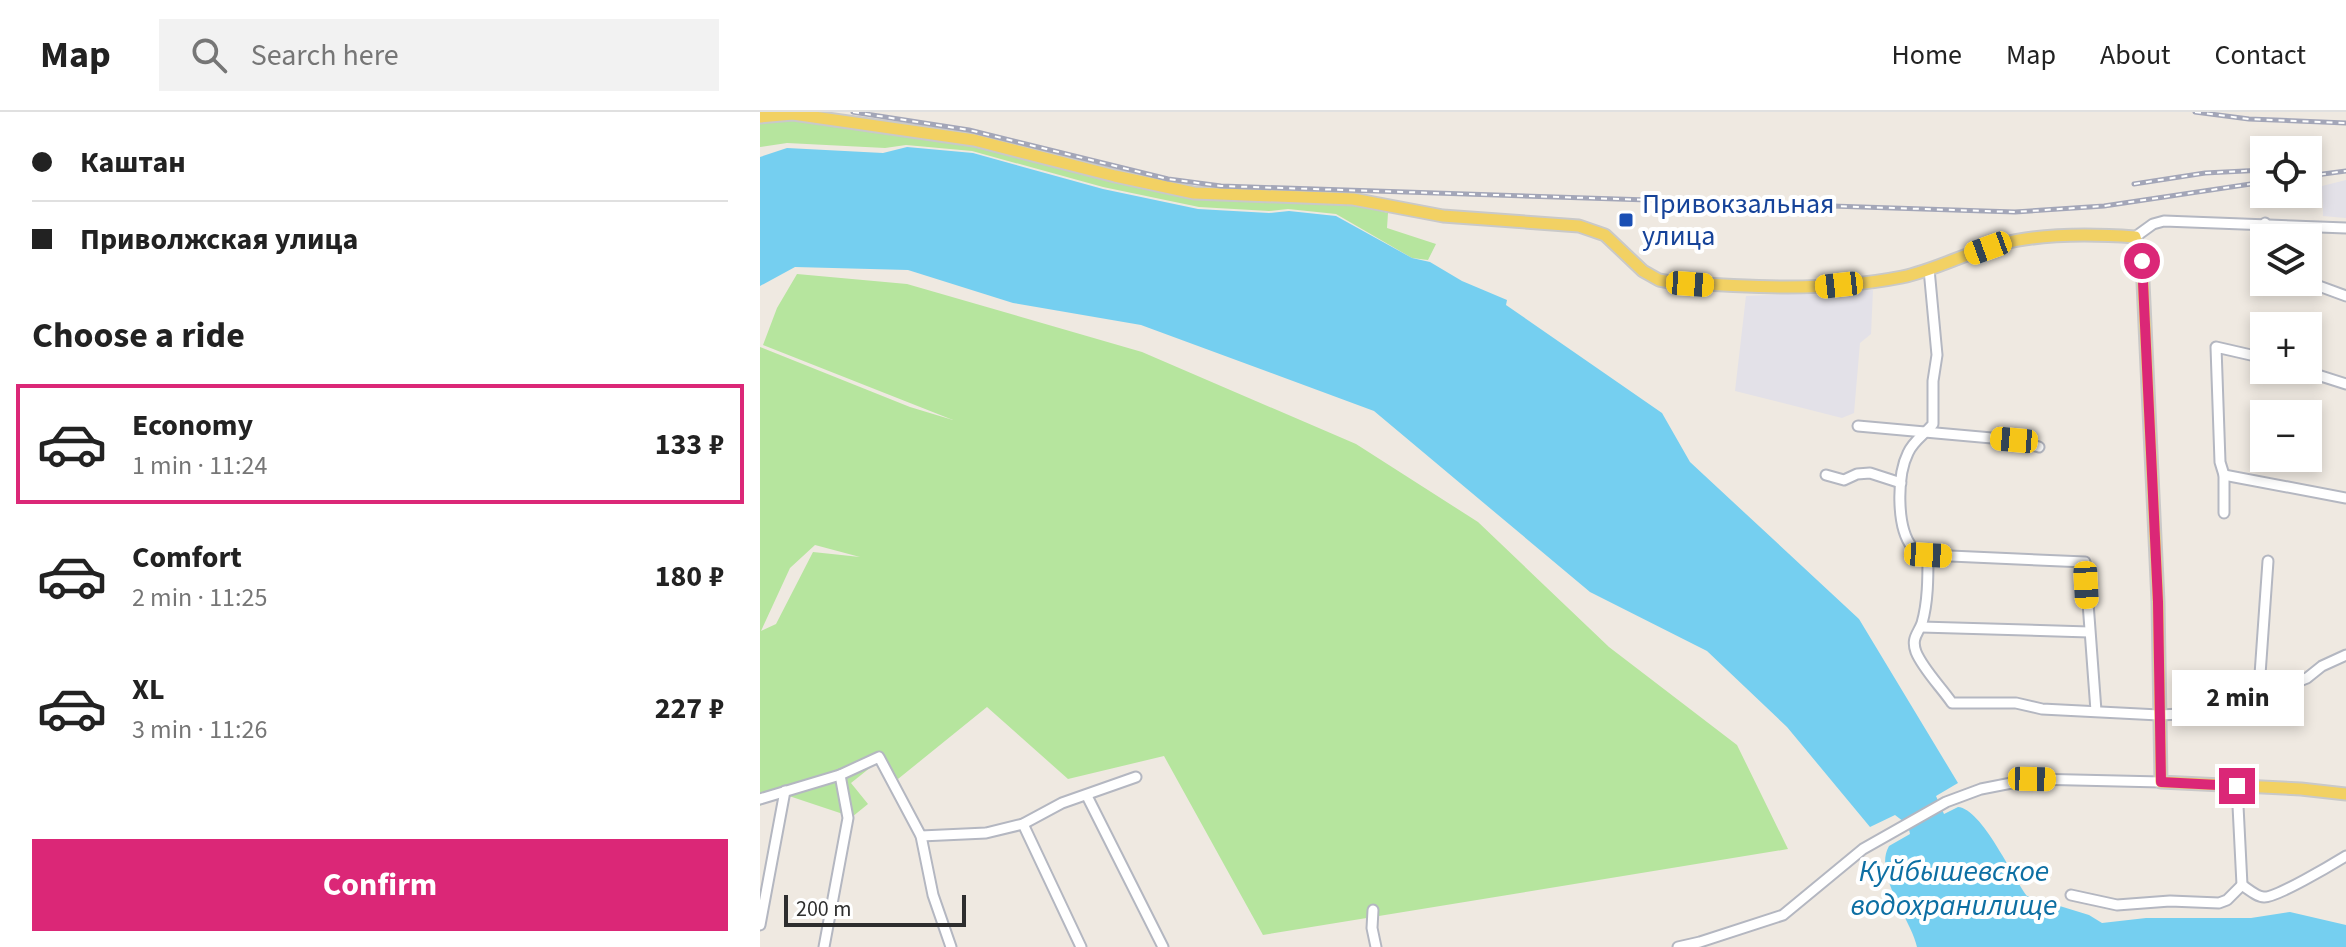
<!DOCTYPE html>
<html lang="en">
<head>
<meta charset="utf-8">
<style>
	:root { --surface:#fff; --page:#f2f2f2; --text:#222; --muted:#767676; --line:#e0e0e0; --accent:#db2777 }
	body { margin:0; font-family:"Source Sans 3",sans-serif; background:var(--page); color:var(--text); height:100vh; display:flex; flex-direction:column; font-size:30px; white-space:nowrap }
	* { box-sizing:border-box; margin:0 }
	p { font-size:26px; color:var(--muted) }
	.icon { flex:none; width:44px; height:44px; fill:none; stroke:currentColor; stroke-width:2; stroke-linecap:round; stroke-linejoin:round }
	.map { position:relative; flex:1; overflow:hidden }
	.sheet { display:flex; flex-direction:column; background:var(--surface); width:760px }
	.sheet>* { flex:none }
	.banner { display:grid; align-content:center; height:176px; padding:0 32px; background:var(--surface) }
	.fabs { position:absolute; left:1490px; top:24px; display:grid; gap:16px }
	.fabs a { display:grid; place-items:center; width:72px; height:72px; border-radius:0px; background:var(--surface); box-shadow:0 4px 12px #0003; font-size:40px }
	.scale { position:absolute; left:24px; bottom:20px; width:182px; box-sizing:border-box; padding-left:8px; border:4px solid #2e2e2e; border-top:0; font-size:22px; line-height:28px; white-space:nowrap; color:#2e2e2e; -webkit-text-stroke:6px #fff; paint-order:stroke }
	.end { position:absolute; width:36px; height:36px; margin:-18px; border:10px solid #db2777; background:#fff; box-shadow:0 0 0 4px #fff }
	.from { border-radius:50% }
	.bubble { position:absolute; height:56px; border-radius:0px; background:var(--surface); box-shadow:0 4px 12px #0003; font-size:26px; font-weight:700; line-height:56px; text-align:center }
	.car { position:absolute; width:24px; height:48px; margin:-24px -12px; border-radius:10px; box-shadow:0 0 6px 2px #0007; background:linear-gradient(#f5c518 24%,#345 0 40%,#f5c518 0 76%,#345 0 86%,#f5c518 0) }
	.banner b { display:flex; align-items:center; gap:28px; height:76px; font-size:30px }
	.banner b+b { border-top:2px solid var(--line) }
	.banner i { width:20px; height:20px; background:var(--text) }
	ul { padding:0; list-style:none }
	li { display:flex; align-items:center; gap:24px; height:120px; margin:0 16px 12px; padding:0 16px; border:4px solid transparent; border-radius:0px }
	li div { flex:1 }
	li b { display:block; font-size:30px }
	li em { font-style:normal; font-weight:700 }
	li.active { border-color:var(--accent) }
	li>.icon { width:72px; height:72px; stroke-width:1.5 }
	h2 { padding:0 32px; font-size:36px; line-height:96px }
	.cta { display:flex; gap:16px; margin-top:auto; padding:16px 32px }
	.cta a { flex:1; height:92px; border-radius:0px; background:var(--accent); color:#fff; font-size:32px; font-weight:700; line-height:92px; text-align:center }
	header { display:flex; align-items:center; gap:48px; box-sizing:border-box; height:112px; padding:0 40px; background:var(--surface); border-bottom:2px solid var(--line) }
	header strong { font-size:38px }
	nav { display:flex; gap:44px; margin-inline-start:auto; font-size:28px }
	.search { width:560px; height:72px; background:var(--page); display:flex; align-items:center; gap:20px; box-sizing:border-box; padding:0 28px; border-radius:0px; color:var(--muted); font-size:30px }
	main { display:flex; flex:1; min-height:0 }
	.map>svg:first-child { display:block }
	.industrial { fill:#e3e1e8 }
	.green { fill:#b6e59e; fill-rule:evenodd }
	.water { fill:#75cff0 }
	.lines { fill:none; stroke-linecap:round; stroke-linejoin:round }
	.minor-casing { stroke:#b4b7c1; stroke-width:13 }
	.major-casing { stroke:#c9c9c9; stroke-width:15 }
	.minor { stroke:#fff; stroke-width:9 }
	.major { stroke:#f2d163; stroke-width:11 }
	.rail-casing { stroke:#a3a6b8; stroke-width:5 }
	.rail { stroke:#fff; stroke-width:2; stroke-dasharray:6; stroke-linecap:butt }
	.route { stroke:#db2777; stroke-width:10 }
	.transit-dot { fill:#1a4fb4; stroke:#fff; stroke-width:3 }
	.labels { text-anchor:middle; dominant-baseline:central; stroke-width:8; stroke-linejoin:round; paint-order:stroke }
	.transit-label { font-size:28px; fill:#164399; stroke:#fff; text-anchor:start }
	.water-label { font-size:30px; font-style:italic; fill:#0d6fa3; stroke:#fff }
</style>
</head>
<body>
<header>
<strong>Map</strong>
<div class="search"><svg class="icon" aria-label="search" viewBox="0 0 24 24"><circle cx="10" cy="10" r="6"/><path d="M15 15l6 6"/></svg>Search here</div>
<nav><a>Home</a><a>Map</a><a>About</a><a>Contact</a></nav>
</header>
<main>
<section class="sheet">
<div class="banner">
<b><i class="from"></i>Каштан</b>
<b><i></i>Приволжская улица</b>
</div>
<h2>Choose a ride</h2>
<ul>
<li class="active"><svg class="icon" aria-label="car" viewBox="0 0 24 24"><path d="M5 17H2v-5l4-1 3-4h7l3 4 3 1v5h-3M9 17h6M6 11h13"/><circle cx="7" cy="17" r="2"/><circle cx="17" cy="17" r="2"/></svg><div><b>Economy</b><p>1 min · 11:24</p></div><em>133 ₽</em></li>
<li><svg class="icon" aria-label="car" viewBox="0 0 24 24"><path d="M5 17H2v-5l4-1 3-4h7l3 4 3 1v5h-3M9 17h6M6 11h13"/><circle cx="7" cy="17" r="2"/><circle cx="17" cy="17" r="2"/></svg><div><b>Comfort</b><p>2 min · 11:25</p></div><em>180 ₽</em></li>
<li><svg class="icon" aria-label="car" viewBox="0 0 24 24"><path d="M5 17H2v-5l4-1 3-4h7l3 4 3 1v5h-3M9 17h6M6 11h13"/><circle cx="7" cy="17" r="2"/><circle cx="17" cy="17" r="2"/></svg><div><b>XL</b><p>3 min · 11:26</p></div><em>227 ₽</em></li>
</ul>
<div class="cta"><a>Confirm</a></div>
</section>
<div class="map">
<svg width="1586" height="835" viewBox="0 0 1586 835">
	<rect width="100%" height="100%" fill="#efe9e1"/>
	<g class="industrial">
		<polygon points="1586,68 1586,106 1563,104 1562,74"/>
		<polygon points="1113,178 1111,222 1100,231 1094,301 1082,306 975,279 986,184"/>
	</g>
	<g class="green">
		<polygon points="20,7 213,32 401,80 434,85 599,93 628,101 627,116 676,132 668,148 652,146 576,102 528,97 509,99 439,95 343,75 212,39 146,33 125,36 27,31 0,35 0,11"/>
		<path d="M37,162L147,172L382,240L596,332L718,410L849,535L977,633L1028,737L503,823L404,644L308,667L227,595L138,667L121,647L91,671L108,692L92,705L17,680L0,694V235L150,295L193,308L3,233L17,196ZM55,433L100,445L53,440L16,512L1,519L30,456Z"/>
	</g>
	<path class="water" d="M147,35L213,41L343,77L438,97L509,101L529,99L576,104L652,146L670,150L702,169L747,188L746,193L902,301L930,350L1099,507L1198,671L1176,684L1184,702L1198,695C1222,697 1252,764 1267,784L1329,803L1342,811L1386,806H1491L1530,800L1586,813V835H1157C1151,807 1113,762 1129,734L1150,722L1148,713L1135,703L1110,715L1027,615L947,539L830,480L614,299L381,213L253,191L148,158L35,155L0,174V45L27,36L123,41Z"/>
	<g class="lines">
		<g class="minor-casing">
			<g id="minor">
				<polyline points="1505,111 1508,126"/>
				<polyline points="1375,125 1393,112 1404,109 1586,116"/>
				<path d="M1169,157L1177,243L1173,269V312C1165,322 1153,329 1148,341C1137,363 1136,415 1152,435C1156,440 1162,441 1168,443C1168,466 1168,490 1162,511C1158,522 1151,526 1156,540C1163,557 1181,575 1192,591H1256L1282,597L1399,603L1466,600L1498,591L1507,582L1547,566L1562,554L1586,543"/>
				<polyline points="1548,170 1586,184"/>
				<polyline points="1542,258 1586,272"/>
				<polyline points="1098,314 1254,328 1279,335"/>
				<polyline points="1066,363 1084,368 1097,362 1110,361 1141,371"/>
				<polyline points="1464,363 1586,386"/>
				<polyline points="1464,401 1464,363 1460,350 1456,235 1504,246"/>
				<polyline points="1168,443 1325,450 1336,599"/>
				<polyline points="1161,515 1329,520"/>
				<polyline points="1498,591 1508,449"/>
				<polyline points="1477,674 1482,773"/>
				<polyline points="327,684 403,835"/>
				<polyline points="0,687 80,663 119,645 161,724 173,783 191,835"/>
				<polyline points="263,712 321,835"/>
				<polyline points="161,724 226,721 263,712 302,691 376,665"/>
				<path d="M1311,783L1357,793L1410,789L1459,791L1467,788L1482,773C1488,777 1497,785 1504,785C1516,786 1573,752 1586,744"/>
				<polyline points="613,798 612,816 616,835"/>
				<polyline points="0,813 25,679"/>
				<polyline points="64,835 88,706 80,663"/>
				<polyline points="918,835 940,830 1023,803 1103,737 1186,690 1221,677 1272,667 1401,670"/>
			</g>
		</g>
		<g class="major-casing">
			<path id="major" d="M0,5L33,2L214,28L355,64L434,81L593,87L683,104L819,114L845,123L883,159L899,168L910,170C988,175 1066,180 1142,165C1176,158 1207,140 1241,132C1282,121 1333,122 1375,125L1382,149L1398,490L1401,670L1541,677L1586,682"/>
		</g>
		<use href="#minor" class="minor"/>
		<use href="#major" class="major"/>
		<g class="rail-casing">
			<g id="rail">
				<polyline points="93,0 209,18 408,67 461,74 1255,100 1344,94 1504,70"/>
				<polyline points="1435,0 1489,7 1586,11"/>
				<polyline points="1548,64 1586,59"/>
				<polyline points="1374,72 1445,61 1504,58"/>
			</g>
		</g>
		<use href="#rail" class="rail"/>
	</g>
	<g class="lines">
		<polyline class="route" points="1382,149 1398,490 1401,670 1477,674"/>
	</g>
	<rect class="transit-dot" x="858" y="100" width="16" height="16" rx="4"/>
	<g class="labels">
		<g class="transit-label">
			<text x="882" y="92">Привокзальная<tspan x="882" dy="32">улица</tspan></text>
		</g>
		<g class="water-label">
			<text x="1194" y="759">Куйбышевское<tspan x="1194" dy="34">водохранилище</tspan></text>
		</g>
	</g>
</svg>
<div class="fabs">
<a><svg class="icon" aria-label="locate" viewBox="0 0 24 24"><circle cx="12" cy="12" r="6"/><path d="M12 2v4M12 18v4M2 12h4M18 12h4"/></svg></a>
<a><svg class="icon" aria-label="layers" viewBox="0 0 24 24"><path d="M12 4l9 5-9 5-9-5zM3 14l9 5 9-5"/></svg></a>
<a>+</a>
<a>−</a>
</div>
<div class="scale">200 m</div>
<i class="end from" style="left:1382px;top:149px"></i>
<i class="end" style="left:1477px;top:674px"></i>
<div class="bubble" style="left:1412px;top:558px;width:132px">2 min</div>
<i class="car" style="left:1228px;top:136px;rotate:250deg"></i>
<i class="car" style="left:930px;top:172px;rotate:94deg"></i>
<i class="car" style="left:1079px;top:173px;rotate:264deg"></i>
<i class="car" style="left:1254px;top:328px;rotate:275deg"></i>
<i class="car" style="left:1168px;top:443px;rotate:93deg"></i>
<i class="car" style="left:1326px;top:473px;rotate:177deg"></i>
<i class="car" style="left:1272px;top:667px;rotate:91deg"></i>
</div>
</main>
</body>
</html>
